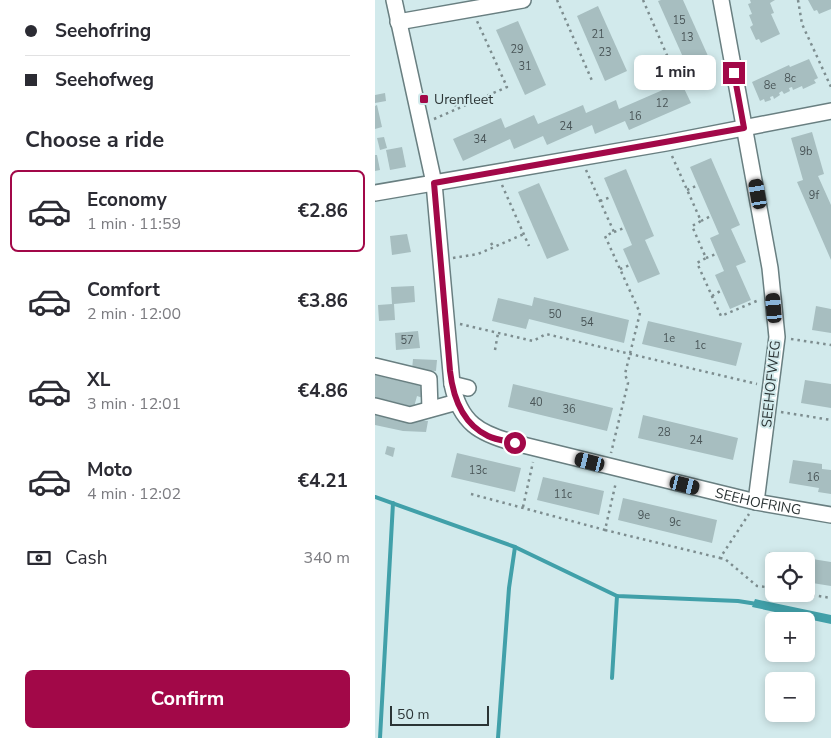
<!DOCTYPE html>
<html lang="en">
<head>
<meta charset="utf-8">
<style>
	:root { --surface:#fff; --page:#f2f2f3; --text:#2b2b33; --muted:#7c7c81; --line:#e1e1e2; --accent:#a20848 }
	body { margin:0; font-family:"Nunito Sans",sans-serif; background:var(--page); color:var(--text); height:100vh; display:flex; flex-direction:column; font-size:19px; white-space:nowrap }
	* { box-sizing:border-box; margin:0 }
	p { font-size:16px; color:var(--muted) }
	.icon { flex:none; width:28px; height:28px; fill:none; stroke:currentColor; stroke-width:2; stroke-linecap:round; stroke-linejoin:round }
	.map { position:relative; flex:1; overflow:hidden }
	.drawer { display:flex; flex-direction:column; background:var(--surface); width:375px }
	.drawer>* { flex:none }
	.top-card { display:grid; align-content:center; height:110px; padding:0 25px; background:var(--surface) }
	.buttons { position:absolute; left:390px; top:552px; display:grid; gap:10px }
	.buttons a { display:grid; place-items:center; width:50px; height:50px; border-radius:8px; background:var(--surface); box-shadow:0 2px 8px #0003; font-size:25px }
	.scale { position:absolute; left:15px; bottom:12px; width:99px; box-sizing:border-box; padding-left:5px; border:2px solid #2b3435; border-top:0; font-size:14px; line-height:18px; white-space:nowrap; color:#2b3435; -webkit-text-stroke:4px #d2eaec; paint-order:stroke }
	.end { position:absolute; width:22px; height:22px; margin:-11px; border:6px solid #a20848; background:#fff; box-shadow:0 0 0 2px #fff }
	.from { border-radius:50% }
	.bubble { position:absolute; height:35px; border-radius:8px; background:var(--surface); box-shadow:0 2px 8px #0003; font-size:16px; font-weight:700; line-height:35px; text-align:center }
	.car { position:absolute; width:15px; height:30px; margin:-15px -8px; border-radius:6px; box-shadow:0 0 4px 1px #0007; background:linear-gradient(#222 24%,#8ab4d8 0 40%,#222 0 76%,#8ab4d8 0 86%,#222 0) }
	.top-card b { display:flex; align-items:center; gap:18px; height:48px; font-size:19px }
	.top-card b+b { border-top:1px solid var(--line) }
	.top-card i { width:12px; height:12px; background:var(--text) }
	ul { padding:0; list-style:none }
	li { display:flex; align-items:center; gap:15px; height:82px; margin:0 10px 8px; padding:0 15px; border:2px solid transparent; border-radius:8px }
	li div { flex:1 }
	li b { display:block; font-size:19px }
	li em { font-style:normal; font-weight:700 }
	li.current { border-color:var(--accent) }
	li>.icon { width:45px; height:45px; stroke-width:1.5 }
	h2 { padding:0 25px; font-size:22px; line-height:60px }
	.pay { display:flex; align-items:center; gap:12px; height:55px; padding:0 25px; font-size:19px }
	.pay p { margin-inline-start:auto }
	.action { display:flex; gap:10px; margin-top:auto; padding:10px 25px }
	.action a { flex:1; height:58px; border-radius:8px; background:var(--accent); color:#fff; font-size:20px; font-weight:700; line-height:58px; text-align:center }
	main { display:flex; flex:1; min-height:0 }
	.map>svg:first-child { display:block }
	.water { fill:#41a0a9 }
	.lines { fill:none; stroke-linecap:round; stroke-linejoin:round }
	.stream { stroke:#41a0a9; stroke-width:4 }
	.building { fill:#a7bec0 }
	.minor-casing { stroke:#697f81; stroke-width:18 }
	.path { stroke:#7d8d8f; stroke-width:2.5; stroke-dasharray:2.5 4; stroke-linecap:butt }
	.minor { stroke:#fff; stroke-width:15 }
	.route { stroke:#a20848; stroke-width:6 }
	.poi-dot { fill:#a20848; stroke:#d2eaec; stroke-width:2 }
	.labels { text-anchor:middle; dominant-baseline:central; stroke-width:4; stroke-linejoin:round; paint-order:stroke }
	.number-label { font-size:11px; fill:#4a5658 }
	.poi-label { font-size:14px; fill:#2b3435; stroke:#d2eaec; text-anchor:start }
	.street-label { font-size:14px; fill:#2b3435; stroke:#d2eaec }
</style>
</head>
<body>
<main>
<section class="drawer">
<div class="top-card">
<b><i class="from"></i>Seehofring</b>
<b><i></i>Seehofweg</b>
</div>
<h2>Choose a ride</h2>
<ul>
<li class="current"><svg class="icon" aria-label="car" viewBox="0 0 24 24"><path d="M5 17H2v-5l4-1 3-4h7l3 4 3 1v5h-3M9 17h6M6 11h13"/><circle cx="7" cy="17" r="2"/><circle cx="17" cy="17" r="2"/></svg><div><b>Economy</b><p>1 min · 11:59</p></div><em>€2.86</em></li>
<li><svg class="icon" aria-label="car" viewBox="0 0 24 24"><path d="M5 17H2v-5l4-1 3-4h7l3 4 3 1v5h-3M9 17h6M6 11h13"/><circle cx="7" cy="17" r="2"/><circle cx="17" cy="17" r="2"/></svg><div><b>Comfort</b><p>2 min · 12:00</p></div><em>€3.86</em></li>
<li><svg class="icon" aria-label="car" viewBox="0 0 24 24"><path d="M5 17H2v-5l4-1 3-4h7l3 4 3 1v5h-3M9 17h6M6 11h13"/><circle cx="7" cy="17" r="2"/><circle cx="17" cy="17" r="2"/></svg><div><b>XL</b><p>3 min · 12:01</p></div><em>€4.86</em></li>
<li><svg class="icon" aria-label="car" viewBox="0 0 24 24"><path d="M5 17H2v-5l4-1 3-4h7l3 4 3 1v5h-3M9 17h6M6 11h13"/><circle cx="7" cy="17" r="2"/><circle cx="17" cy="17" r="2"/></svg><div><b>Moto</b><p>4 min · 12:02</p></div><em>€4.21</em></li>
</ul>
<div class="pay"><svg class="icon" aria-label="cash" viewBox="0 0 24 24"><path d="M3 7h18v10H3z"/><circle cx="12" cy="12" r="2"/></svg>Cash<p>340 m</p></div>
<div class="action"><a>Confirm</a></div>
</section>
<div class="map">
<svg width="456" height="738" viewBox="0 0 456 738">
	<rect width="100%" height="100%" fill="#d2eaec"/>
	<polygon class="water" points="380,599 456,615 456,624 377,607"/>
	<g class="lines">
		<g class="stream">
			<polyline points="0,497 140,547 242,596 363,601 382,604"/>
			<polyline points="237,678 242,596"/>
			<polyline points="5,738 18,503"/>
			<polyline points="123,738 134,588 140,547"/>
		</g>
	</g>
	<g class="building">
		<polygon points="286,0 308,0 333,56 312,66 283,1"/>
		<polygon points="375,0 400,0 395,3 399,13 396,14 405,34 386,43 384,39 381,40 375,27 378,25 374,15 377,14 373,4 376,3"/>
		<polygon points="433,0 456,0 456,9 444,14 442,10 439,11"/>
		<polygon points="223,6 252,71 230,81 202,16"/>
		<polygon points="143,21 171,85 150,95 121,30"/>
		<polygon points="434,59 443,78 439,80 441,83 428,89 427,86 418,90 417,87 414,88 415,91 409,94 407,91 404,93 405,95 399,99 398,96 395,97 396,100 390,102 389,99 385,101 377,82 414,65 415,67"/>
		<polygon points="306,82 316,103 254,130 250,121 220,134 217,125 172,145 168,136 139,149 135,139 88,161 78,139 126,118 130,128 159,115 163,124 208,105 211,113 241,100 244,109"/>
		<polygon points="10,93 11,101 0,103 0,95"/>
		<polygon points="2,105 7,127 0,129 0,106"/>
		<polygon points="437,132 449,174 443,176 456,205 456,260 422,182 428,180 416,138"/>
		<polygon points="9,137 12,148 5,150 2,138"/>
		<polygon points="27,147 31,167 15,170 11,150"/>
		<polygon points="0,155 2,155 5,170 0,171"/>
		<polygon points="336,158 365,225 356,229 371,262 361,266 376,300 355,309 340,275 349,271 335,238 344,234 315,167"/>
		<polygon points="251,169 279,236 270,240 285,274 263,283 248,249 257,245 229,178"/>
		<polygon points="164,183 194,250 172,259 143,192"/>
		<polygon points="32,234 36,252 17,255 15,236"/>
		<polygon points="39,286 40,302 19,304 20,320 4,321 3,305 17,304 16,287"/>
		<polygon points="159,297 254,320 249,343 154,319 151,329 117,321 123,298 157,306"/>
		<polygon points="441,306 456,309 456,333 437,330"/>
		<polygon points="273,321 367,343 361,366 267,344"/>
		<polygon points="43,331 45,348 21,350 20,333"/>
		<polygon points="38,359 62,360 61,371 37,370"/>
		<polygon points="0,375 50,387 48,398 42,396 39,407 0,397"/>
		<polygon points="430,380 456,384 456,408 426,403"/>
		<polygon points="138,384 238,408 232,431 133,407"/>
		<polygon points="0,413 40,422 41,420 53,421 51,432 28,431 0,425"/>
		<polygon points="268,415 363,438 358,460 263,438"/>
		<polygon points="12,446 20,448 18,457 10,454"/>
		<polygon points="82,453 146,468 140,492 76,477"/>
		<polygon points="418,460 447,464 447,469 456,470 456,494 443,492 444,488 414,483"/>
		<polygon points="168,477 229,491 224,515 162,500"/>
		<polygon points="248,498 342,520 337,543 243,520"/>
		<polygon points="394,552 456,562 456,586 431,582 431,561 399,561 399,577 390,576"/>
	</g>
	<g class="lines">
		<g class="minor-casing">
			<g id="minor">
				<path id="s1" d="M19,0L59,183L77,384C85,423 105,434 140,443L381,502L456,515"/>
				<polyline points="346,0 395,268 402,337 381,502"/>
				<polyline points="23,22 148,0"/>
				<polyline points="0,193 291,143 456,111"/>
				<polyline points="0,366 54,379 55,409"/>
				<polyline points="77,384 93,388"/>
				<polyline points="0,406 35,415 82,402"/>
			</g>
		</g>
		<g class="path">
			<polyline points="182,0 218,83"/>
			<polyline points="268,0 298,69"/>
			<polyline points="423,0 427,24 456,87"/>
			<polyline points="80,104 82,109"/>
			<polyline points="59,119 132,87 102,21"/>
			<polyline points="297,156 326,221 317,226 331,258 322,263 346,316 384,300"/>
			<polyline points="211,170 239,232 230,236 265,313 250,374 253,383 236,453"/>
			<polyline points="127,185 154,246"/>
			<polyline points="312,190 323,185"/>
			<polyline points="225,201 236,197"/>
			<polyline points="326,221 336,216"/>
			<polyline points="239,232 249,228"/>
			<polyline points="116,243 119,248"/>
			<polyline points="78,258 103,254 149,234"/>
			<polyline points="331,258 341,254"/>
			<polyline points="245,269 255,265"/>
			<polyline points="337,296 347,290"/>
			<polyline points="85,324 158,341 171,334 382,384"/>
			<polyline points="416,339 456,345"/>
			<polyline points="120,350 123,333"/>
			<polyline points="406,412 456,420"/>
			<polyline points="96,494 230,530 241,482"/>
			<polyline points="148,507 158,462"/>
			<polyline points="230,530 345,558 374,514"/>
			<polyline points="345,558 350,559 382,586 399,588"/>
			<polyline points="431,594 456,598"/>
		</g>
		<use href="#minor" class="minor"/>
	</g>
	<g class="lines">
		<path class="route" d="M140,443C132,441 121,440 113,436C88,424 78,397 75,371L59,183L369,128L359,73"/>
	</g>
	<rect class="poi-dot" x="44" y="94" width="10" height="10" rx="2.5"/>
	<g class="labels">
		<g class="number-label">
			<text x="304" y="20">15</text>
			<text x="223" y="34">21</text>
			<text x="312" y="37">13</text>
			<text x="142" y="49">29</text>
			<text x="230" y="52">23</text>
			<text x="150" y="66">31</text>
			<text x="415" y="78">8c</text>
			<text x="395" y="85">8e</text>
			<text x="287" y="103">12</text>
			<text x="260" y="116">16</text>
			<text x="191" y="126">24</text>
			<text x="105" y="139">34</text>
			<text x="431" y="151">9b</text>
			<text x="439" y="195">9f</text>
			<text x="180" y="314">50</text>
			<text x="212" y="322">54</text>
			<text x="294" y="338">1e</text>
			<text x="32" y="340">57</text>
			<text x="325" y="345">1c</text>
			<text x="161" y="402">40</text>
			<text x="194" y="409">36</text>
			<text x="289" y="432">28</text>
			<text x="321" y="440">24</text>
			<text x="103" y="470">13c</text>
			<text x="438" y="477">16</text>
			<text x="188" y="494">11c</text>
			<text x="269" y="515">9e</text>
			<text x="300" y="522">9c</text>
		</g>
		<g class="poi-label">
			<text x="59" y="99">Urenfleet</text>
		</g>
		<g class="street-label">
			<text transform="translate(396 384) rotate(-84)">SEEHOFWEG</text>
			<text stroke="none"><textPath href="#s1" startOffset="732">SEEHOFRING</textPath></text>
		</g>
	</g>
</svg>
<div class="buttons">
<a><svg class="icon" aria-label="locate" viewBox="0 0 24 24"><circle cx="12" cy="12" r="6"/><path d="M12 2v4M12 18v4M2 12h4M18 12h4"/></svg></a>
<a>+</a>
<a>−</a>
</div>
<div class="scale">50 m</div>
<i class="end from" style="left:140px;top:443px"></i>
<i class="end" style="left:359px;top:73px"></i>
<div class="bubble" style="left:259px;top:55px;width:82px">1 min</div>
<i class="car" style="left:383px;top:194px;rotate:350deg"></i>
<i class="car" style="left:399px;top:308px;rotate:355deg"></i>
<i class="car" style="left:215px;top:462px;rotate:284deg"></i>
<i class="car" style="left:310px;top:485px;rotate:104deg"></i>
</div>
</main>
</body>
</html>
